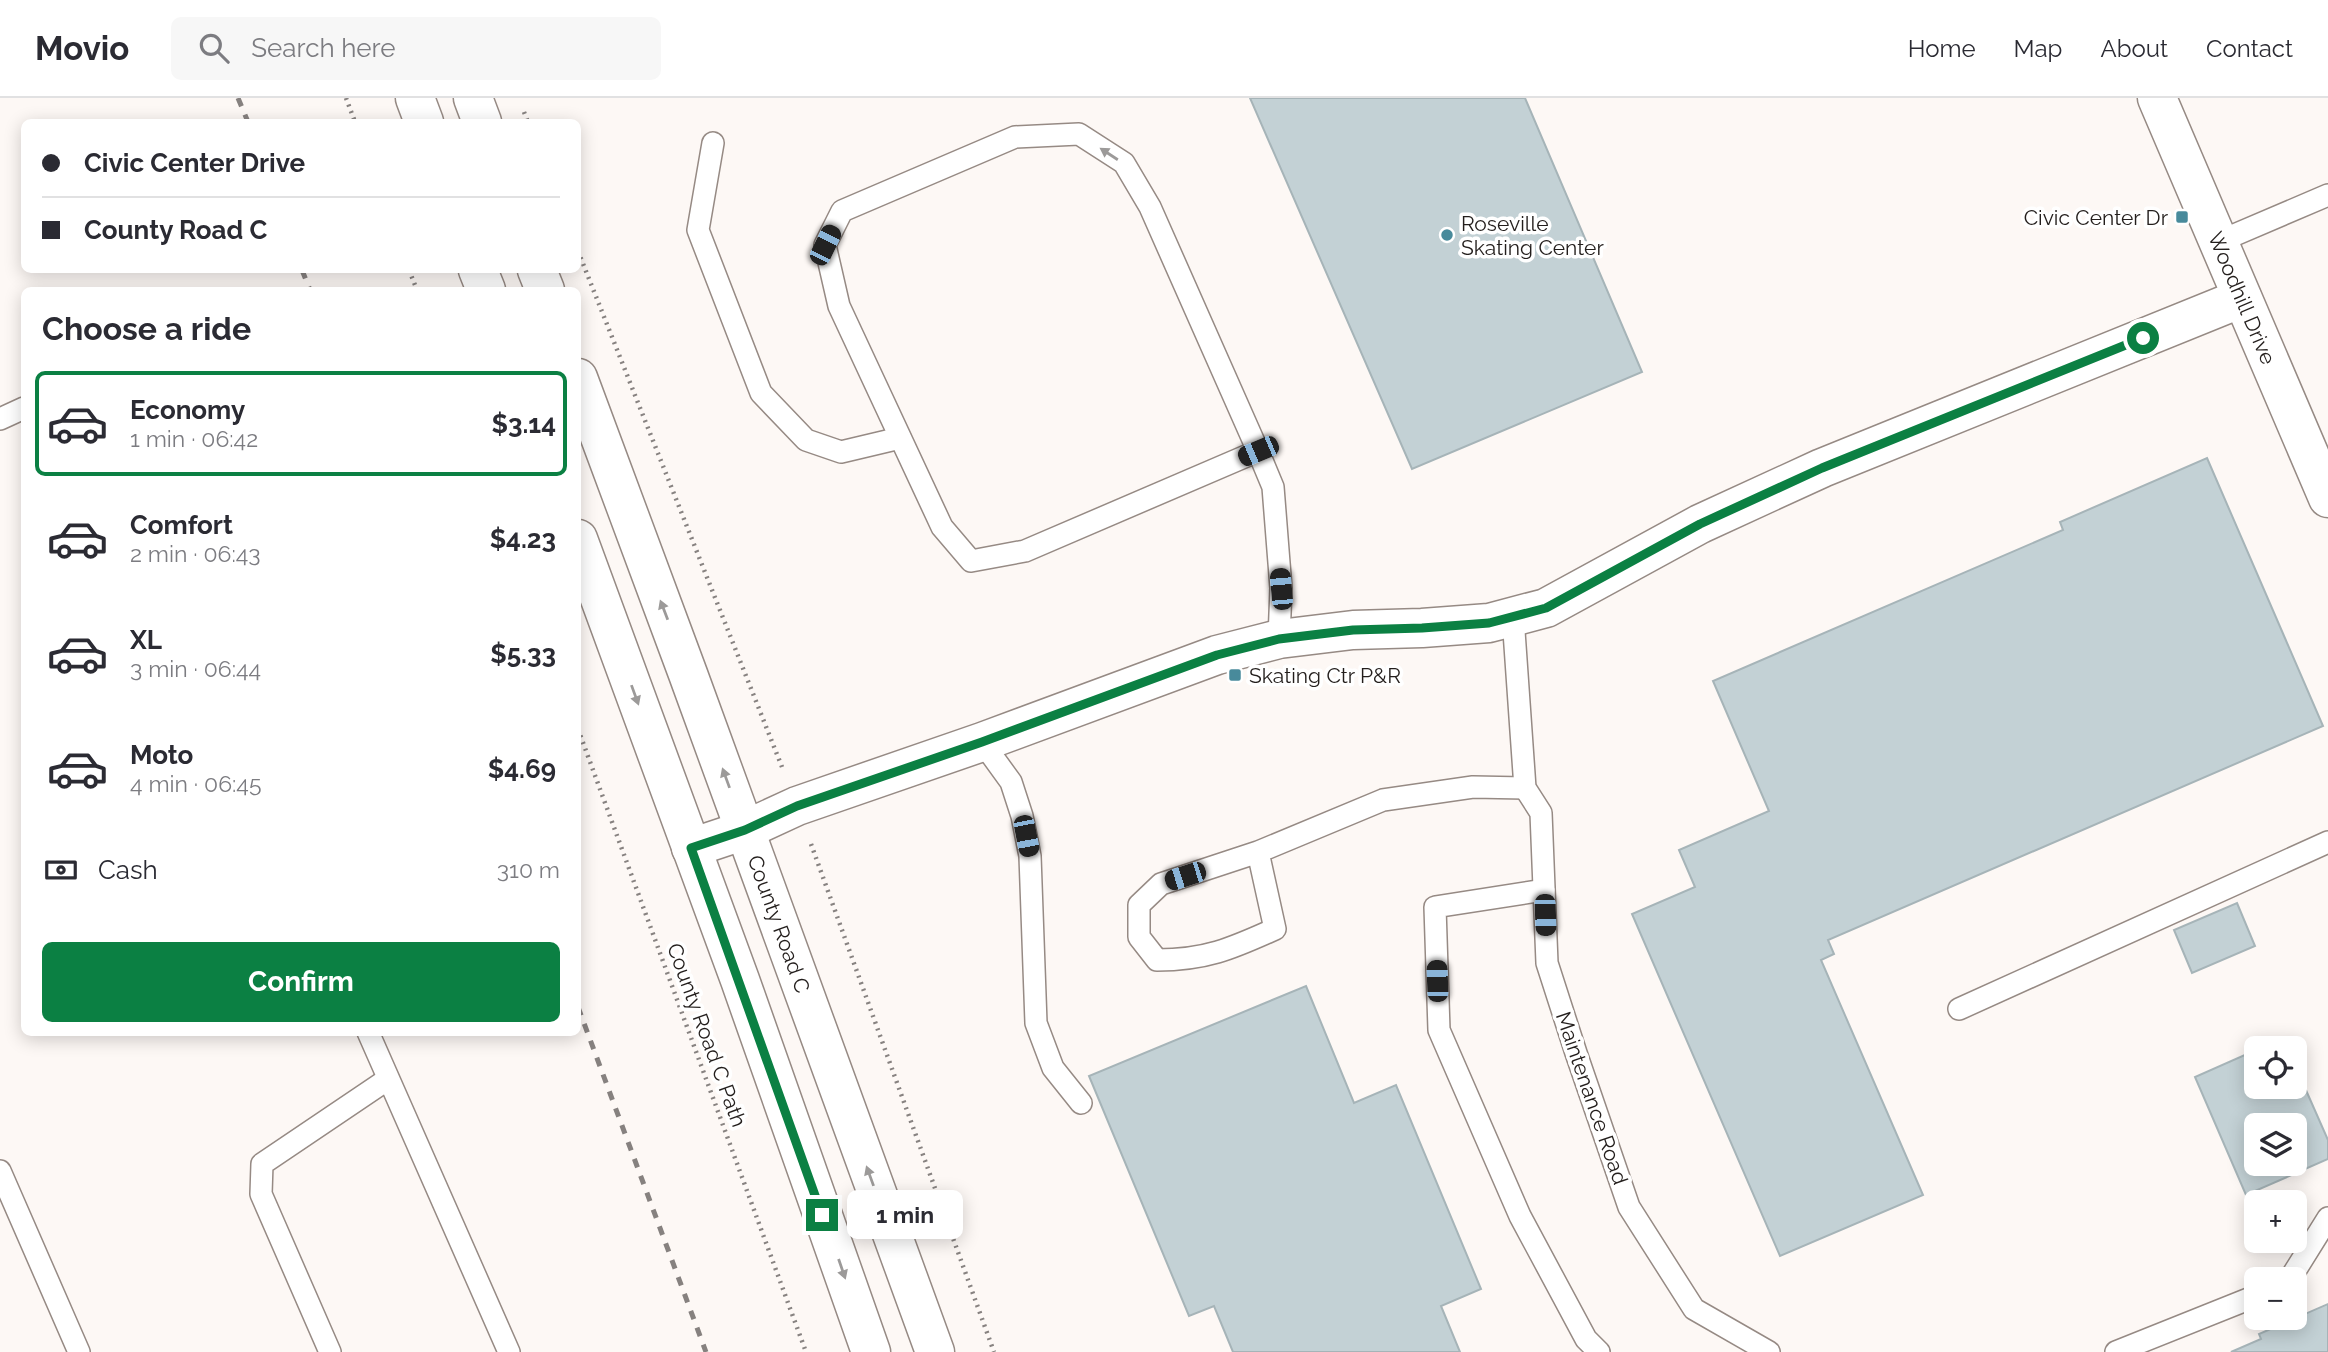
<!DOCTYPE html>
<html lang="en">
<head>
<meta charset="utf-8">
<style>
	:root { --surface:#fff; --page:#f7f7f7; --text:#2b2b33; --muted:#7c7c81; --line:#e1e1e2; --accent:#0b8043 }
	body { margin:0; font-family:Raleway,sans-serif; background:var(--page); color:var(--text); height:100vh; display:flex; flex-direction:column; font-size:26px; white-space:nowrap }
	* { box-sizing:border-box; margin:0 }
	p { font-size:23px; color:var(--muted) }
	.icon { flex:none; width:38px; height:38px; fill:none; stroke:currentColor; stroke-width:2; stroke-linecap:round; stroke-linejoin:round }
	.map { position:relative; flex:1; overflow:hidden }
	.side { position:absolute; left:21px; top:189px; width:560px; height:749px; display:flex; flex-direction:column; background:var(--surface); border-radius:10px; box-shadow:0 4px 18px #0003 }
	.side>* { flex:none }
	.banner { position:absolute; left:21px; top:21px; width:560px; height:154px; border-radius:10px; box-shadow:0 4px 18px #0003; display:grid; align-content:center; height:154px; padding:0 21px; background:var(--surface) }
	.controls { position:absolute; left:2244px; top:938px; display:grid; gap:14px }
	.controls a { display:grid; place-items:center; width:63px; height:63px; border-radius:10px; background:var(--surface); box-shadow:0 4px 18px #0003; font-size:35px }
	.end { position:absolute; width:32px; height:32px; margin:-16px; border:9px solid #0b8043; background:#fff; box-shadow:0 0 0 4px #fff }
	.from { border-radius:50% }
	.bubble { position:absolute; height:49px; border-radius:10px; background:var(--surface); box-shadow:0 4px 18px #0003; font-size:23px; font-weight:700; line-height:49px; text-align:center }
	.car { position:absolute; width:21px; height:42px; margin:-21px -10px; border-radius:9px; box-shadow:0 0 5px 2px #0007; background:linear-gradient(#222 24%,#8ab4d8 0 40%,#222 0 76%,#8ab4d8 0 86%,#222 0) }
	.banner b { display:flex; align-items:center; gap:24px; height:66px; font-size:26px }
	.banner b+b { border-top:2px solid var(--line) }
	.banner i { width:18px; height:18px; background:var(--text) }
	ul { padding:0; list-style:none }
	li { display:flex; align-items:center; gap:21px; height:105px; margin:0 14px 10px; padding:0 7px; border:4px solid transparent; border-radius:10px }
	li div { flex:1 }
	li b { display:block; font-size:26px }
	li em { font-style:normal; font-weight:700 }
	li.selected { border-color:var(--accent) }
	li>.icon { width:63px; height:63px; stroke-width:1.5 }
	h2 { padding:0 21px; font-size:32px; line-height:84px }
	.pay { display:flex; align-items:center; gap:18px; height:77px; padding:0 21px; font-size:26px }
	.pay p { margin-inline-start:auto }
	.button { display:flex; gap:14px; margin-top:auto; padding:14px 21px }
	.button a { flex:1; height:80px; border-radius:10px; background:var(--accent); color:#fff; font-size:28px; font-weight:700; line-height:80px; text-align:center }
	header { display:flex; align-items:center; gap:42px; box-sizing:border-box; height:98px; padding:0 35px; background:var(--surface); border-bottom:2px solid var(--line) }
	header strong { font-size:33px }
	nav { display:flex; gap:38px; margin-inline-start:auto; font-size:24px }
	.search { width:490px; height:63px; background:var(--page); display:flex; align-items:center; gap:18px; box-sizing:border-box; padding:0 24px; border-radius:10px; color:var(--muted); font-size:26px }
	.map>svg:first-child { display:block }
	.building { fill:#c3d1d5; stroke:#a6b4b8; stroke-width:2; fill-rule:evenodd }
	.lines { fill:none; stroke-linecap:round; stroke-linejoin:round }
	.service-casing { stroke:#968a84; stroke-width:24 }
	.minor-casing { stroke:#968a84; stroke-width:41 }
	.tertiary-casing { stroke:#968a84; stroke-width:41 }
	.secondary-casing { stroke:#968a84; stroke-width:41 }
	.path { stroke:#878280; stroke-width:4.5; stroke-dasharray:2 5; stroke-linecap:butt }
	.service { stroke:#fff; stroke-width:21 }
	.minor { stroke:#fff; stroke-width:38 }
	.tertiary { stroke:#fff; stroke-width:38 }
	.secondary { stroke:#fff; stroke-width:38 }
	.rail { stroke:#86817f; stroke-width:5; stroke-dasharray:9 9; stroke-linecap:butt }
	.oneway { fill:#9c9a99 }
	.route { stroke:#0b8043; stroke-width:9 }
	.poi-dot { fill:#488a9b; stroke:#fff; stroke-width:2.5 }
	.labels { text-anchor:middle; dominant-baseline:central; stroke-width:7; stroke-linejoin:round; paint-order:stroke }
	.poi-label { font-size:21px; fill:#231e1c; stroke:#fff; text-anchor:start }
	.street-label { font-size:21px; fill:#231e1c; stroke:#fff }
</style>
</head>
<body>
<header>
<strong>Movio</strong>
<div class="search"><svg class="icon" aria-label="search" viewBox="0 0 24 24"><circle cx="10" cy="10" r="6"/><path d="M15 15l6 6"/></svg>Search here</div>
<nav><a>Home</a><a>Map</a><a>About</a><a>Contact</a></nav>
</header>
<div class="map">
<svg width="2328" height="1254" viewBox="0 0 2328 1254">
	<rect width="100%" height="100%" fill="#fdf8f5"/>
	<g class="building">
		<polygon points="1250,0 1525,0 1642,274 1412,371"/>
		<polygon points="2207,360 2323,628 1828,842 1834,856 1821,862 1923,1097 1780,1158 1632,816 1695,789 1679,752 1769,713 1713,583 2063,432 2060,424"/>
		<polygon points="2237,805 2255,848 2192,875 2174,832"/>
		<polygon points="1306,888 1354,1005 1396,987 1481,1191 1441,1208 1460,1254 1233,1254 1214,1208 1189,1218 1089,978"/>
		<polygon points="2283,940 2288,950 2260,950"/>
		<path d="M2256,952V989H2294V965L2328,1042V1061L2246,1097L2195,979ZM2256,1027H2294V1066H2256Z"/>
		<polygon points="2328,1206 2328,1254 2231,1254 2261,1241 2259,1236"/>
	</g>
	<g class="lines">
		<g class="service-casing">
			<g id="service">
				<polyline points="713,45 698,132 761,295 806,342 841,354 900,340"/>
				<polyline points="2218,144 2328,97"/>
				<polyline points="0,321 24,310"/>
				<polyline points="1258,353 1025,453 971,463 942,429 839,208 825,147 842,113 1015,39 1079,36 1124,65 1150,109 1258,353 1273,389 1281,490 1279,541"/>
				<polyline points="1513,519 1525,690 1541,715 1547,865 1576,955 1629,1109 1694,1211 1769,1254"/>
				<polyline points="982,644 1011,684 1022,718 1030,758 1036,925 1053,970 1081,1005"/>
				<path d="M1258,754L1275,831C1231,851 1205,862 1157,862L1139,839V807L1161,786L1258,754L1383,702L1473,689L1525,690"/>
				<polyline points="1544,792 1435,809 1439,932 1520,1118 1586,1241 1599,1254"/>
				<polyline points="1959,911 2328,744"/>
				<polyline points="368,934 509,1254"/>
				<polyline points="0,1073 79,1254"/>
				<polyline points="2290,1181 2328,1120"/>
				<polyline points="330,1254 261,1096 262,1066 388,981"/>
				<polyline points="2116,1254 2256,1198"/>
			</g>
		</g>
		<g class="minor-casing">
			<polyline id="minor" points="691,750 745,732 797,708 982,644 1217,557 1279,541 1353,532 1422,530 1489,525 1546,510 1700,426 1822,370 2242,200"/>
		</g>
		<g class="tertiary-casing">
			<polyline id="tertiary" points="2157,0 2328,400"/>
		</g>
		<g class="secondary-casing">
			<g id="secondary">
				<polyline points="415,0 424,24"/>
				<polyline points="473,0 482,24"/>
				<polyline points="478,172 486,192"/>
				<polyline points="537,172 545,192"/>
				<polyline points="578,280 688,576 935,1254"/>
				<polyline points="578,441 740,882 871,1254"/>
			</g>
		</g>
		<g class="path">
			<polyline points="346,0 355,24"/>
			<polyline points="524,14 528,24"/>
			<polyline points="578,153 782,669"/>
			<polyline points="409,172 417,192"/>
			<polyline points="578,631 806,1254"/>
			<polyline points="811,746 994,1254"/>
		</g>
		<use href="#service" class="service"/>
		<use href="#minor" class="minor"/>
		<use href="#tertiary" class="tertiary"/>
		<use href="#secondary" class="secondary"/>
		<g class="rail">
			<polyline points="238,0 248,24"/>
			<polyline points="302,172 310,192"/>
			<polyline points="578,909 706,1254"/>
		</g>
	</g>
	<defs><path id="oneway-solid" d="M-6-.8H1V-3.2L6.5 0L1 3.2V.8H-6Z" transform="scale(1.75)"/></defs>
	<g class="oneway">
		<use href="#oneway-solid" transform="translate(1109 56) rotate(-147)"/>
		<use href="#oneway-solid" transform="translate(664 512) rotate(-111)"/>
		<use href="#oneway-solid" transform="translate(635 597) rotate(70)"/>
		<use href="#oneway-solid" transform="translate(726 680) rotate(-110)"/>
		<use href="#oneway-solid" transform="translate(870 1078) rotate(-110)"/>
		<use href="#oneway-solid" transform="translate(842 1171) rotate(71)"/>
	</g>
	<g class="lines">
		<polyline class="route" points="822,1117 691,750 745,732 797,708 982,644 1217,557 1279,541 1353,532 1422,530 1489,525 1546,510 1700,426 1822,370 2143,240"/>
	</g>
	<g class="poi-dot">
		<rect x="2175" y="112" width="14" height="14" rx="3.5"/>
		<circle cx="1447" cy="137" r="7"/>
		<rect x="1228" y="570" width="14" height="14" rx="3.5"/>
	</g>
	<g class="labels">
		<g class="poi-label">
			<text x="2168" y="119" text-anchor="end">Civic Center Dr</text>
			<text x="1461" y="125">Roseville<tspan x="1461" dy="24">Skating Center</tspan></text>
			<text x="1249" y="577">Skating Ctr P&amp;R</text>
		</g>
		<g class="street-label">
			<text transform="translate(2242 200) rotate(67)">Woodhill Drive</text>
			<text transform="translate(779 826) rotate(70)">County Road C</text>
			<text transform="translate(707 937) rotate(70)">County Road C Path</text>
			<text transform="translate(1592 1000) rotate(71)">Maintenance Road</text>
		</g>
	</g>
</svg>
<div class="controls">
<a><svg class="icon" aria-label="locate" viewBox="0 0 24 24"><circle cx="12" cy="12" r="6"/><path d="M12 2v4M12 18v4M2 12h4M18 12h4"/></svg></a>
<a><svg class="icon" aria-label="layers" viewBox="0 0 24 24"><path d="M12 4l9 5-9 5-9-5zM3 14l9 5 9-5"/></svg></a>
<a>+</a>
<a>−</a>
</div>
<i class="end from" style="left:2143px;top:240px"></i>
<i class="end" style="left:822px;top:1117px"></i>
<div class="bubble" style="left:847px;top:1092px;width:116px">1 min</div>
<i class="car" style="left:825px;top:147px;rotate:26deg"></i>
<i class="car" style="left:1258px;top:353px;rotate:247deg"></i>
<i class="car" style="left:1281px;top:491px;rotate:355deg"></i>
<i class="car" style="left:1026px;top:738px;rotate:169deg"></i>
<i class="car" style="left:1185px;top:778px;rotate:252deg"></i>
<i class="car" style="left:1545px;top:817px;rotate:178deg"></i>
<i class="car" style="left:1437px;top:883px;rotate:358deg"></i>
<div class="banner">
<b><i class="from"></i>Civic Center Drive</b>
<b><i></i>County Road C</b>
</div>
<section class="side">
<h2>Choose a ride</h2>
<ul>
<li class="selected"><svg class="icon" aria-label="car" viewBox="0 0 24 24"><path d="M5 17H2v-5l4-1 3-4h7l3 4 3 1v5h-3M9 17h6M6 11h13"/><circle cx="7" cy="17" r="2"/><circle cx="17" cy="17" r="2"/></svg><div><b>Economy</b><p>1 min · 06:42</p></div><em>$3.14</em></li>
<li><svg class="icon" aria-label="car" viewBox="0 0 24 24"><path d="M5 17H2v-5l4-1 3-4h7l3 4 3 1v5h-3M9 17h6M6 11h13"/><circle cx="7" cy="17" r="2"/><circle cx="17" cy="17" r="2"/></svg><div><b>Comfort</b><p>2 min · 06:43</p></div><em>$4.23</em></li>
<li><svg class="icon" aria-label="car" viewBox="0 0 24 24"><path d="M5 17H2v-5l4-1 3-4h7l3 4 3 1v5h-3M9 17h6M6 11h13"/><circle cx="7" cy="17" r="2"/><circle cx="17" cy="17" r="2"/></svg><div><b>XL</b><p>3 min · 06:44</p></div><em>$5.33</em></li>
<li><svg class="icon" aria-label="car" viewBox="0 0 24 24"><path d="M5 17H2v-5l4-1 3-4h7l3 4 3 1v5h-3M9 17h6M6 11h13"/><circle cx="7" cy="17" r="2"/><circle cx="17" cy="17" r="2"/></svg><div><b>Moto</b><p>4 min · 06:45</p></div><em>$4.69</em></li>
</ul>
<div class="pay"><svg class="icon" aria-label="cash" viewBox="0 0 24 24"><path d="M3 7h18v10H3z"/><circle cx="12" cy="12" r="2"/></svg>Cash<p>310 m</p></div>
<div class="button"><a>Confirm</a></div>
</section>
</div>
</body>
</html>
